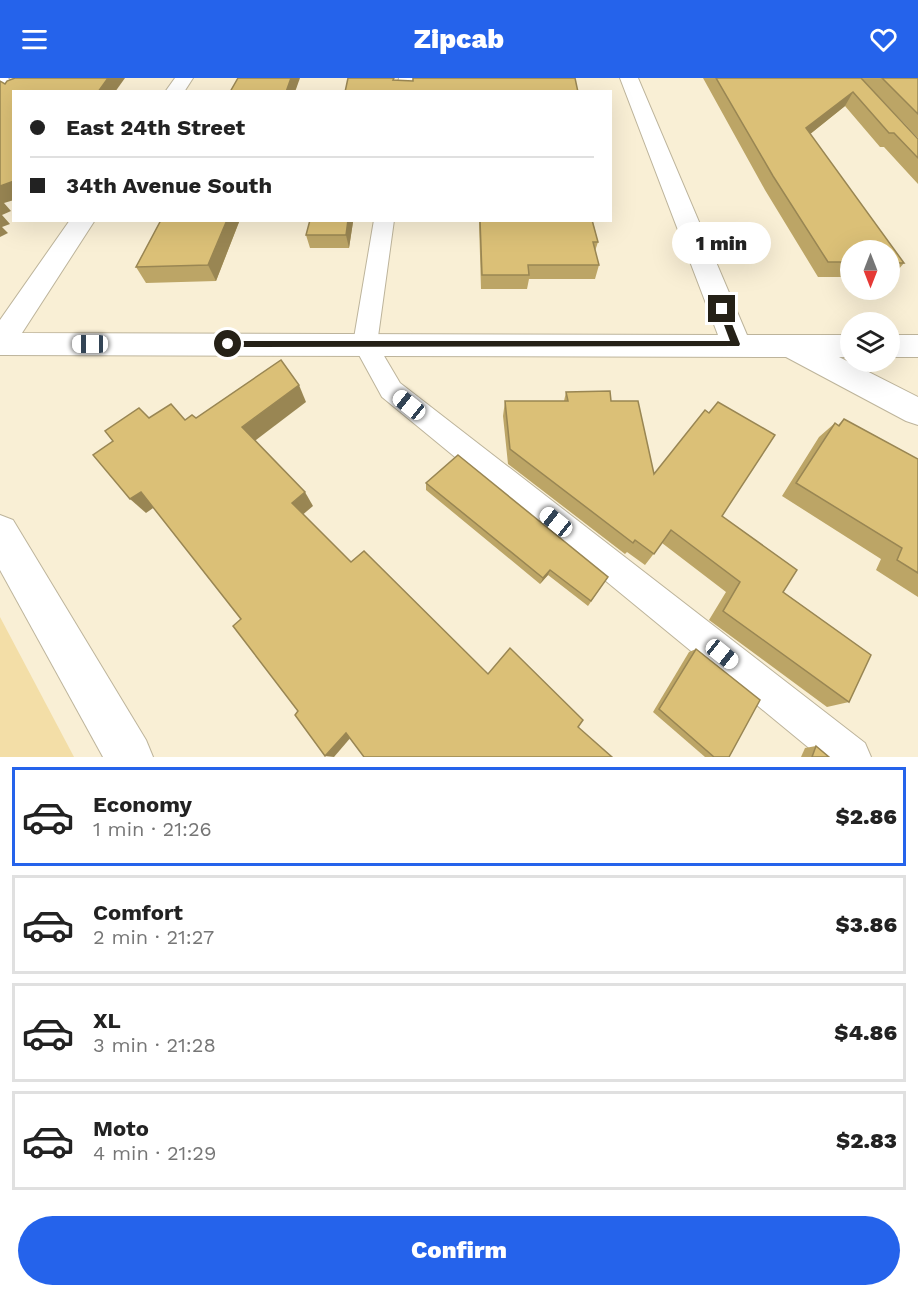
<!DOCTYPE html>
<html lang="en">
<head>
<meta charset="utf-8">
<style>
	:root { --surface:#fff; --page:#f2f2f2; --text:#222; --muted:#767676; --line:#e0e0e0; --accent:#2563eb }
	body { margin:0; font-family:"Work Sans",sans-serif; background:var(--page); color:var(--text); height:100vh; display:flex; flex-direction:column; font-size:22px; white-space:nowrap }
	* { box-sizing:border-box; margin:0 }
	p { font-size:20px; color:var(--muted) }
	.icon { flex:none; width:33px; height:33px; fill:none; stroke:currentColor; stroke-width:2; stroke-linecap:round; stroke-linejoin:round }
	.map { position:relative; height:679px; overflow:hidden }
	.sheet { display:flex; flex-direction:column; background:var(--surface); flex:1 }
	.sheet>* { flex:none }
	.top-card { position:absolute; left:12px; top:12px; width:600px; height:132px; border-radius:0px; box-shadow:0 6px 24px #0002; display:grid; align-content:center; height:132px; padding:0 18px; background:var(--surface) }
	.needle { width:39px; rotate:180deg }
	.fabs { position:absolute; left:840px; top:162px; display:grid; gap:12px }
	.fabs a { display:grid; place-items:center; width:60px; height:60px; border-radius:50%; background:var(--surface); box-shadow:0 6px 24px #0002; font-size:30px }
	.end { position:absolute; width:27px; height:27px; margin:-14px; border:8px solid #252117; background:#fff; box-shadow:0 0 0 3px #fff }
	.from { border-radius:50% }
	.bubble { position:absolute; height:42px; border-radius:21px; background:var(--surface); box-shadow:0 6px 24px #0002; font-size:20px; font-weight:800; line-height:42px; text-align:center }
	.car { position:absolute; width:18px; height:36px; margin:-18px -9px; border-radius:8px; box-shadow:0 0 4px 2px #0007; background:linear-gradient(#fff 24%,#345 0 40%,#fff 0 76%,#345 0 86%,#fff 0) }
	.top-card b { display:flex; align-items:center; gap:21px; height:57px; font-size:22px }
	.top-card b+b { border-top:2px solid var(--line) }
	.top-card i { width:15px; height:15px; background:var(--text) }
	ul { padding:10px 0 0; list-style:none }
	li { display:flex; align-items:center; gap:18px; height:99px; margin:0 12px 9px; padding:0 6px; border:3px solid var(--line); border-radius:0px }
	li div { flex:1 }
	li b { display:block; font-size:22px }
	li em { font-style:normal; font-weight:800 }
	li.on { border-color:var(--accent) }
	li>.icon { width:54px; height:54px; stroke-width:1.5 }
	.button { display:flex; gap:12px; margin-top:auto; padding:12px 18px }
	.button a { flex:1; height:69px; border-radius:36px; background:var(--accent); color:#fff; font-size:24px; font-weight:800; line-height:69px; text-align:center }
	header { display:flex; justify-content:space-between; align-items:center; height:78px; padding:0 18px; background:var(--accent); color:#fff; font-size:27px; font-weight:800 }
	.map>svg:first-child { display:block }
	.green { fill:#f3dea7 }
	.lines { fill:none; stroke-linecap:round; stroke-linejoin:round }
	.service-casing { stroke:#bdb49b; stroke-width:2 }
	.minor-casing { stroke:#bdb49b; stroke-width:2 }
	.service { fill:#fff; fill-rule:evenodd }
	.minor { fill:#fff; fill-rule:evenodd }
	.wall { fill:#bca566 }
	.shaded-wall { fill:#998653 }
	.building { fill:#dbc077; stroke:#998653; stroke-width:1.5 }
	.route { fill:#252117 }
</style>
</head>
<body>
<header><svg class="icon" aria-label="menu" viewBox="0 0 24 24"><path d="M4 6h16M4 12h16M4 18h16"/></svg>Zipcab<svg class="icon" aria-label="heart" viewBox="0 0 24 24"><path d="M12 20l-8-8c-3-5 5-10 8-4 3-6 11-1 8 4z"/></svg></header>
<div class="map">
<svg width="918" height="679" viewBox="0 0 918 679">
	<rect width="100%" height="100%" fill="#f9efd5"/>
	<polygon class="green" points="0,539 74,679 0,679"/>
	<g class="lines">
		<g class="service-casing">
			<g id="service">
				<polygon points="0,0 8,0 22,14 14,14 14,18 0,9"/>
				<polygon points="399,0 413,0 412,14 396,14"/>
				<polygon points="374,142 394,142 377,266 400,305 865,665 871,679 820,679 382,319 353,266"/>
			</g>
		</g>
		<g class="minor-casing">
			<g id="minor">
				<polygon points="175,0 193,0 184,14 165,14"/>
				<polygon points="620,0 638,0 747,257 850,257 850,279 839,279 918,319 918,347 906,343 786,279 0,277 0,242 70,142 95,142 22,255 718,257"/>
				<rect x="890" y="257" width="28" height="22"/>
				<polygon points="0,437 13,442 146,662 153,679 103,679 0,492"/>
			</g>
		</g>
		<use href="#service" class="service"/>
		<use href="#minor" class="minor"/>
	</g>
	<g class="wall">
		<polygon points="703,0 861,0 918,61 918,106 884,69 880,69 845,28 810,56 904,185 892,199 890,199 890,172 850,172 850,199 818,199 765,112"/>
		<polygon points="861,0 918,0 918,60"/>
		<polygon points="161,142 248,142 248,144 239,144 216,203 146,205 136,189"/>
		<polygon points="310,142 372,142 371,144 353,144 349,170 310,170 306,157"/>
		<polygon points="395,142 605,142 593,144 598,164 595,173 599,187 595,201 529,201 527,211 481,211 479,144 396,144"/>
		<polygon points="566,314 611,323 654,396 722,438 783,514 849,624 827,629 709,542 726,514 662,465 645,487 627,474 625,476 508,386 503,338 505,323 564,323"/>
		<polygon points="844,341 918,381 918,519 876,492 881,481 782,418 819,359 835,345 838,347"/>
		<polygon points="426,405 608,499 588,528 548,497 540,506 426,412"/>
		<polygon points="696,571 729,679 705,679 653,634 689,574"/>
		<polygon points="816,668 829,679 801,679 805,670"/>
	</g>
	<g class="shaded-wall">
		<polygon points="108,0 125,0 115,14 98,14"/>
		<polygon points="291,0 300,0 295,14 286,14"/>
		<polygon points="853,14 845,28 799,65 806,50"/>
		<polygon points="14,103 14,122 4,125 11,133 2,137 10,146 2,149 8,155 0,159 0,108"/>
		<polygon points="227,142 238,142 239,144 216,203 208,187"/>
		<polygon points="348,142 353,142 353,144 349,170 346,157"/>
		<polygon points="299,307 306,324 252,365 242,349"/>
		<polygon points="141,414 156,428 146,435 130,421"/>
		<polygon points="305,414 313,428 300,439 292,425"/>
		<polygon points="550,492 548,497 540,506 543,500"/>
		<polygon points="346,655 352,658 334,679 325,678"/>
	</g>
	<g class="building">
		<polygon points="15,0 108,0 98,14 14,14 14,103 0,108 0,3 5,6 7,3"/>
		<polygon points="238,0 291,0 286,14 230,14"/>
		<polygon points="348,0 394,0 393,2 413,3 413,0 575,0 578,14 345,14"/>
		<polygon points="716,0 861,0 918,61 918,80 894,55 889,55 853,14 806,50 904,185 890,185 890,172 850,172 850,184 828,184 773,98"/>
		<polygon points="882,0 918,0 918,36"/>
		<polygon points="161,142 227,142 208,187 136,189"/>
		<polygon points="310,142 348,142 346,157 306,157"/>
		<polygon points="480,142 592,142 598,164 593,164 599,187 528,187 529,197 482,197"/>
		<polygon points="281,282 299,307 242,349 305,414 292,425 351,484 364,473 488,596 510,570 583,642 578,649 612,679 364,679 346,655 325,678 295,637 298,633 233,548 241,541 141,414 130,421 93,377 113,363 105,353 139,330 149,340 171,326 185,342 192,337 196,340"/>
		<polygon points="610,313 611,323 638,323 654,396 705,332 709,335 718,324 775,357 722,438 797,492 783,514 871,577 849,624 723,533 740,504 671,452 654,476 635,462 633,465 510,371 505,323 568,323 566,314"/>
		<polygon points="844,341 918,381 918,495 897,482 902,470 796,405 835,345 839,348"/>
		<polygon points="458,377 608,499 591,523 550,492 543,500 426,405"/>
		<polygon points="696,571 760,622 729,679 714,679 659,631"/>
		<polygon points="816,668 829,679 812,679"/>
	</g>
	<polygon class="route" points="719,229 726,231 740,266 739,268 228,269 223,266 228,263 730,263 718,231"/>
</svg>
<div class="fabs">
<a><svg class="needle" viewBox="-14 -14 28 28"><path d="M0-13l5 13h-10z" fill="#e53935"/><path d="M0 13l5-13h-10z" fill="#767676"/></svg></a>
<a><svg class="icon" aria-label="layers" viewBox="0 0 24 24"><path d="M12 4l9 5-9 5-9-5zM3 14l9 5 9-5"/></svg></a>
</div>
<i class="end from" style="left:228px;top:266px"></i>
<i class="end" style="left:722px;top:231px"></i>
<div class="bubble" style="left:672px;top:144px;width:99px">1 min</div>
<i class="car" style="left:90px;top:266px;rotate:270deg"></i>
<i class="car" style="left:409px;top:327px;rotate:309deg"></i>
<i class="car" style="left:556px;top:444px;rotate:309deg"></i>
<i class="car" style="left:722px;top:576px;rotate:129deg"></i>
<div class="top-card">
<b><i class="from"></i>East 24th Street</b>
<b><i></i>34th Avenue South</b>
</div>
</div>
<section class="sheet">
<ul>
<li class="on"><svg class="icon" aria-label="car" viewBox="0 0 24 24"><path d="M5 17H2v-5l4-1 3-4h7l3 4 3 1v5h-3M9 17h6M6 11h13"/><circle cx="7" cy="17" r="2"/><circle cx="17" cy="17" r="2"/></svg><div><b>Economy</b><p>1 min · 21:26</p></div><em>$2.86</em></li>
<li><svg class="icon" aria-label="car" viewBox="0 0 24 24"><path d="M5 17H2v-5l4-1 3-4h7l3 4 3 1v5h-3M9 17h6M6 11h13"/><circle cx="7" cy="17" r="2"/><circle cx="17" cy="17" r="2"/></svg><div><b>Comfort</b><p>2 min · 21:27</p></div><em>$3.86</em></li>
<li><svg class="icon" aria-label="car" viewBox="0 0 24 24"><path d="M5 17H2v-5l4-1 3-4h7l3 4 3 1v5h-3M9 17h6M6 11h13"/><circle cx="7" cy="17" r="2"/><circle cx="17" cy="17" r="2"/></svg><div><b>XL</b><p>3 min · 21:28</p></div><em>$4.86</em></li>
<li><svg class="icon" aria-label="car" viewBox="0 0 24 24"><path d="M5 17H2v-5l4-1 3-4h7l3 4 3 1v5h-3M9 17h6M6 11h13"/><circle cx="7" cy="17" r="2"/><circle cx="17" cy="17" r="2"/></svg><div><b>Moto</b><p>4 min · 21:29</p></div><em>$2.83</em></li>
</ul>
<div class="button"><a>Confirm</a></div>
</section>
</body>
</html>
